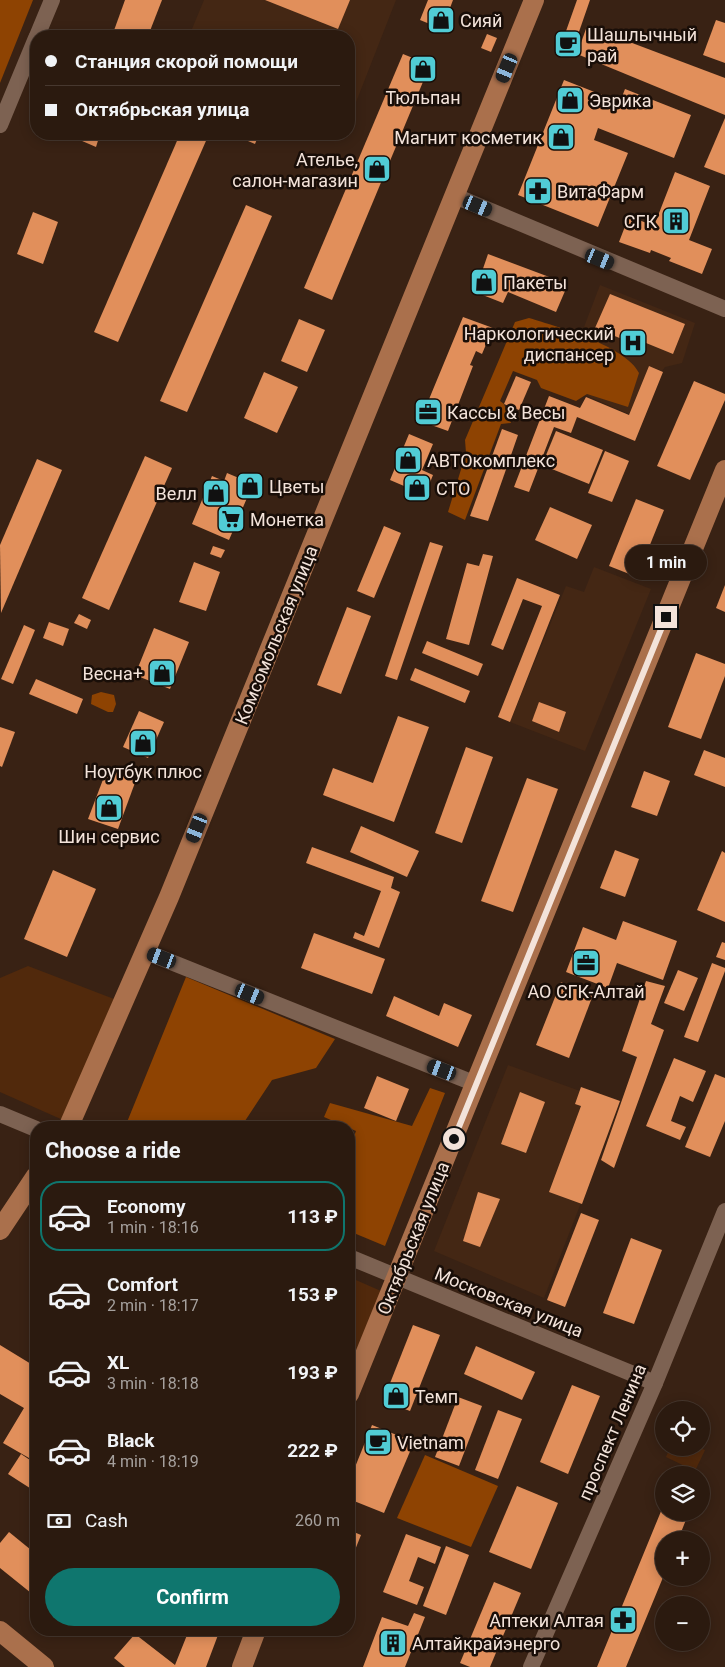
<!DOCTYPE html>
<html lang="en">
<head>
<meta charset="utf-8">
<style>
	:root { --surface:#2b1a0f; --page:#332318; --text:#f1f3f6; --muted:#a6a19e; --line:#47382f; --accent:#0f766e }
	body { margin:0; font-family:Roboto,sans-serif; background:var(--page); color:var(--text); height:100vh; display:flex; flex-direction:column; font-size:19px; white-space:nowrap }
	* { box-sizing:border-box; margin:0 }
	p { font-size:16px; color:var(--muted) }
	.icon { flex:none; width:28px; height:28px; fill:none; stroke:currentColor; stroke-width:2; stroke-linecap:round; stroke-linejoin:round }
	.map { position:relative; flex:1; overflow:hidden }
	.panel { position:absolute; left:30px; top:1121px; width:325px; height:515px; display:flex; flex-direction:column; background:var(--surface); border-radius:20px; box-shadow:0 2px 12px #0003,0 0 0 1px var(--line) }
	.panel>* { flex:none }
	.hud { position:absolute; left:30px; top:30px; width:325px; height:110px; border-radius:20px; box-shadow:0 2px 12px #0003,0 0 0 1px var(--line); display:grid; align-content:center; height:110px; padding:0 15px; background:var(--surface) }
	.buttons { position:absolute; left:655px; top:1401px; display:grid; gap:10px }
	.buttons a { display:grid; place-items:center; width:55px; height:55px; border-radius:50%; background:var(--surface); box-shadow:0 2px 12px #0003,0 0 0 1px var(--line); font-size:25px }
	.end { position:absolute; width:22px; height:22px; margin:-11px; border:6px solid #f3e3da; background:#111; box-shadow:0 0 0 2px #111 }
	.from { border-radius:50% }
	.bubble { position:absolute; height:35px; border-radius:18px; background:var(--surface); box-shadow:0 2px 12px #0003,0 0 0 1px var(--line); font-size:16px; font-weight:700; line-height:35px; text-align:center }
	.car { position:absolute; width:15px; height:30px; margin:-15px -8px; border-radius:6px; box-shadow:0 0 4px 1px #0007; background:linear-gradient(#222 24%,#8ab4d8 0 40%,#222 0 76%,#8ab4d8 0 86%,#222 0) }
	.hud b { display:flex; align-items:center; gap:18px; height:48px; font-size:19px }
	.hud b+b { border-top:1px solid var(--line) }
	.hud i { width:12px; height:12px; background:var(--text) }
	ul { padding:0; list-style:none }
	li { display:flex; align-items:center; gap:15px; height:70px; margin:0 10px 8px; padding:0 5px; border:2px solid transparent; border-radius:20px }
	li div { flex:1 }
	li b { display:block; font-size:19px }
	li em { font-style:normal; font-weight:700 }
	li.selected { border-color:var(--accent) }
	li>.icon { width:45px; height:45px; stroke-width:1.5 }
	h2 { padding:0 15px; font-size:22px; line-height:60px }
	.pay { display:flex; align-items:center; gap:12px; height:55px; padding:0 15px; font-size:19px }
	.pay p { margin-inline-start:auto }
	.button { display:flex; gap:10px; margin-top:auto; padding:10px 15px }
	.button a { flex:1; height:58px; border-radius:30px; background:var(--accent); color:#fff; font-size:20px; font-weight:700; line-height:58px; text-align:center }
	.map>svg:first-child { display:block }
	.built { fill:#442714 }
	.green { fill:#51290c }
	.forest { fill:#8e4302 }
	.building { fill:#e18f5b }
	.lines { fill:none; stroke-linecap:round; stroke-linejoin:round }
	.minor { stroke:#7d6252; stroke-width:16 }
	.major { stroke:#aa704c; stroke-width:20 }
	.route { stroke:#f3e3da; stroke-width:6 }
	.labels { text-anchor:middle; dominant-baseline:central; stroke-width:5; stroke-linejoin:round; paint-order:stroke }
	.poi-label { font-size:18px; fill:#f3e3da; stroke:#190e08; text-anchor:start }
	.street-label { font-size:18px; fill:#f3e3da; stroke:#190e08 }
</style>
</head>
<body>
<div class="map">
<svg width="725" height="1667" viewBox="0 0 725 1667">
	<rect width="100%" height="100%" fill="#392214"/>
	<g class="built">
		<polygon points="204,0 396,0 349,120 349,36 189,36"/>
		<polygon points="600,285 695,323 682,363 665,367 662,371 649,366 631,415 562,385"/>
		<polygon points="594,567 651,589 585,751 510,722 566,586 584,592"/>
		<polygon points="508,1065 619,1105 544,1298 434,1251"/>
	</g>
	<g class="green">
		<polygon points="28,966 114,999 63,1120 0,1092 0,978"/>
		<polygon points="349,1277 381,1291 349,1368"/>
		<polygon points="670,1448 700,1448 705,1450 695,1471 666,1457"/>
	</g>
	<g class="forest">
		<polygon points="0,0 33,0 0,83"/>
		<path d="M529,318C558,327 626,346 639,373L628,407L587,394L576,401L541,388L537,380L513,371L500,401L504,404L511,423L501,424L465,520L448,512L466,453L465,440L515,322Z"/>
		<polygon points="101,692 114,695 116,704 113,712 108,712 91,704 92,695"/>
		<polygon points="186,977 335,1039 316,1068 272,1080 241,1127 125,1127"/>
		<polygon points="430,1088 445,1093 385,1246 349,1231 349,1151 356,1131 324,1117 330,1103 412,1126"/>
		<polygon points="425,1455 498,1486 471,1547 397,1518"/>
	</g>
	<g class="building">
		<polygon points="125,0 162,0 148,36 112,36"/>
		<polygon points="265,0 350,0 338,29"/>
		<polygon points="428,0 453,0 442,29 420,20"/>
		<polygon points="577,0 590,0 572,52 560,48"/>
		<polygon points="716,20 725,23 725,63 703,55"/>
		<polygon points="587,26 725,78 725,115 577,54"/>
		<polygon points="487,34 497,38 491,52 481,48"/>
		<polygon points="403,54 430,65 332,300 304,288"/>
		<polygon points="564,80 620,102 625,89 691,115 674,158 598,128 594,140 628,153 598,227 518,195"/>
		<polygon points="725,118 725,175 704,167"/>
		<polygon points="66,134 100,134 96,147"/>
		<polygon points="180,134 209,134 118,342 94,332"/>
		<polygon points="243,134 259,134 255,144 241,138"/>
		<polygon points="675,172 710,186 689,240 712,249 702,274 669,261 671,258 651,250 650,253 619,242 629,216 654,226"/>
		<polygon points="246,205 272,216 187,412 160,401"/>
		<polygon points="33,212 58,222 43,264 17,254"/>
		<polygon points="488,254 568,284 556,312 508,292 503,303 475,292"/>
		<polygon points="610,294 685,324 673,354 624,334 622,339 595,328"/>
		<polygon points="463,317 493,328 482,354 476,351 470,365 473,366 448,431 420,421"/>
		<polygon points="299,319 325,330 307,372 281,361"/>
		<polygon points="649,366 663,372 635,441 577,417 571,433 554,427 529,492 514,487 549,396 580,408 586,397 629,415"/>
		<polygon points="264,372 298,387 277,433 244,418"/>
		<polygon points="516,376 531,382 519,410 504,404"/>
		<polygon points="694,381 725,394 725,400 690,480 657,466"/>
		<polygon points="502,429 518,435 488,521 470,516"/>
		<polygon points="556,431 603,450 589,484 542,465"/>
		<polygon points="409,434 433,444 422,470 433,475 425,495 390,480"/>
		<polygon points="605,451 629,461 612,502 588,493"/>
		<polygon points="145,456 172,468 109,610 82,598"/>
		<polygon points="37,459 62,470 1,613 0,545"/>
		<polygon points="227,473 253,484 229,540 192,524 212,476 224,481"/>
		<polygon points="636,499 664,510 637,577 609,566"/>
		<polygon points="550,507 592,525 577,559 535,540"/>
		<polygon points="384,526 401,533 374,598 357,591"/>
		<polygon points="430,542 443,546 397,680 385,676"/>
		<polygon points="213,546 225,550 221,558 210,554"/>
		<polygon points="483,554 493,556 469,645 446,639 467,563 479,566"/>
		<polygon points="194,562 220,572 206,611 179,602"/>
		<polygon points="517,578 560,595 510,722 498,717 542,606 523,599 503,650 491,645"/>
		<polygon points="725,585 725,612 716,608"/>
		<polygon points="347,607 371,616 341,694 317,685"/>
		<polygon points="79,614 91,620 87,629 74,623"/>
		<polygon points="49,622 69,629 63,646 43,638"/>
		<polygon points="24,625 35,630 13,684 1,679"/>
		<polygon points="154,628 189,642 170,689 135,675"/>
		<polygon points="427,641 483,664 478,676 422,653"/>
		<polygon points="696,653 725,664 725,676 701,739 668,727"/>
		<polygon points="415,668 470,691 465,703 410,680"/>
		<polygon points="36,679 83,699 77,714 29,694"/>
		<polygon points="539,702 566,712 559,732 532,721"/>
		<polygon points="139,711 164,722 148,758 123,747"/>
		<polygon points="398,716 429,727 394,822 323,795 333,768 373,783"/>
		<polygon points="0,727 15,732 2,767 0,766"/>
		<polygon points="466,747 493,757 462,843 435,833"/>
		<polygon points="704,750 725,758 725,787 694,775"/>
		<polygon points="107,769 136,780 118,829 88,819"/>
		<polygon points="644,771 670,781 657,816 631,807"/>
		<polygon points="527,778 558,789 513,912 481,901"/>
		<polygon points="361,826 419,851 407,877 350,852"/>
		<polygon points="312,847 394,877 391,888 400,892 379,948 353,938 355,932 364,936 381,891 306,863"/>
		<polygon points="615,850 639,859 625,897 600,888"/>
		<polygon points="722,851 725,853 725,922 697,910"/>
		<polygon points="53,870 96,889 67,957 24,939"/>
		<polygon points="623,921 677,941 663,980 617,963 608,988 566,972 583,927 616,940"/>
		<polygon points="314,933 385,959 372,994 301,968"/>
		<polygon points="722,942 725,943 725,960 716,957"/>
		<polygon points="712,963 725,968 725,971 698,1042 684,1037"/>
		<polygon points="678,970 698,978 684,1011 664,1003"/>
		<polygon points="646,981 665,986 651,1024 664,1030 614,1168 601,1160 637,1057 622,1051"/>
		<polygon points="561,982 593,995 569,1058 536,1045"/>
		<polygon points="394,996 439,1016 444,1003 472,1015 458,1047 386,1016"/>
		<polygon points="674,1058 706,1071 693,1102 680,1096 671,1121 686,1127 680,1140 646,1126"/>
		<polygon points="715,1074 725,1078 725,1121 710,1157 685,1147"/>
		<polygon points="377,1076 409,1089 396,1121 364,1108"/>
		<polygon points="581,1087 620,1101 582,1204 549,1192 581,1106 575,1104"/>
		<polygon points="520,1092 545,1102 526,1153 501,1144"/>
		<polygon points="478,1192 500,1199 480,1247 463,1241"/>
		<polygon points="581,1213 599,1220 565,1307 547,1300"/>
		<polygon points="631,1238 662,1250 634,1324 603,1313"/>
		<polygon points="413,1325 440,1335 410,1411 383,1401"/>
		<polygon points="0,1345 36,1367 36,1446 29,1458 3,1443 24,1408 0,1394"/>
		<polygon points="476,1346 535,1372 522,1400 464,1374"/>
		<polygon points="572,1385 600,1396 568,1474 540,1462"/>
		<polygon points="458,1397 482,1406 459,1466 435,1457"/>
		<polygon points="498,1410 522,1419 498,1479 475,1470"/>
		<polygon points="372,1425 414,1442 384,1513 349,1499 349,1482"/>
		<polygon points="21,1454 36,1464 36,1492 8,1474"/>
		<polygon points="517,1486 558,1503 531,1569 489,1552"/>
		<polygon points="664,1504 664,1512 689,1512 678,1540 664,1540 664,1575 626,1667 597,1667"/>
		<polygon points="349,1530 361,1535 349,1565"/>
		<polygon points="9,1532 36,1554 36,1597 0,1568 0,1543"/>
		<polygon points="406,1534 441,1547 435,1564 418,1557 409,1581 424,1587 417,1605 383,1592"/>
		<polygon points="446,1546 469,1555 446,1615 423,1606"/>
		<polygon points="494,1582 521,1593 490,1667 470,1667 460,1663"/>
		<polygon points="414,1613 425,1617 405,1667 363,1667 382,1617 408,1626"/>
		<polygon points="189,1630 207,1630 218,1635 206,1667 125,1667 114,1658 135,1634 175,1665"/>
	</g>
	<g class="lines">
		<g class="minor">
			<polyline points="37,36 52,0"/>
			<polyline points="0,125 36,38"/>
			<polyline points="455,196 725,309"/>
			<polyline points="146,952 476,1084"/>
			<polyline points="0,1114 36,1129"/>
			<polyline points="349,1257 655,1383"/>
			<polyline points="531,1667 655,1383 725,1211"/>
		</g>
		<g class="major">
			<polyline points="68,1128 169,897 534,0"/>
			<polyline points="0,1230 36,1176"/>
			<polyline points="349,1394 725,470"/>
			<polyline points="0,1631 44,1667"/>
			<polyline points="242,1667 256,1630"/>
		</g>
	</g>
	<g class="lines">
		<polyline class="route" points="454,1139 666,617"/>
	</g>
	<defs>
		<g id="shop-square" transform="scale(1.4375)"><rect x="-9" y="-9" width="18" height="18" rx="4" fill="#51ccd5" stroke="#190e08"/><path d="M-5-2.5h2.3a2.7 3.5 0 0 1 5.4 0H5L5.5 6h-11ZM-1.5-2.5h3a1.5 2.3 0 0 0-3 0Z" fill="#111"/></g>
		<g id="cafe-square" transform="scale(1.4375)"><rect x="-9" y="-9" width="18" height="18" rx="4" fill="#51ccd5" stroke="#190e08"/><path d="M-5.5-4.5H6V0H3Q3 3.5 0 3.5H-2.5Q-5.5 3.5-5.5 0ZM3-3.2v2h1.7v-2ZM-6 4.5H4V6H-6Z" fill="#111"/></g>
		<g id="pharmacy-square" transform="scale(1.4375)"><rect x="-9" y="-9" width="18" height="18" rx="4" fill="#51ccd5" stroke="#190e08"/><path d="M-2-6h4v4h4v4h-4v4h-4v-4h-4v-4h4Z" fill="#111"/></g>
		<g id="building-square" transform="scale(1.4375)"><rect x="-9" y="-9" width="18" height="18" rx="4" fill="#51ccd5" stroke="#190e08"/><path d="M-4-6H4V6H1V3H-1V6H-4ZM-2.5-4.3h1.7v1.8h-1.7ZM.8-4.3h1.7v1.8H.8ZM-2.5-1h1.7V.8h-1.7ZM.8-1h1.7V.8H.8Z" fill="#111"/></g>
		<g id="hospital-square" transform="scale(1.4375)"><rect x="-9" y="-9" width="18" height="18" rx="4" fill="#51ccd5" stroke="#190e08"/><path d="M-5-5h3v3.5h4V-5h3V5h-3V1.5h-4V5h-3Z" fill="#111"/></g>
		<g id="office-square" transform="scale(1.4375)"><rect x="-9" y="-9" width="18" height="18" rx="4" fill="#51ccd5" stroke="#190e08"/><path d="M-6-3h4V-5.5h4V-3h4V5H-6ZM-1-4.5V-3h2v-1.5ZM-6 0V1H6V0Z" fill="#111"/></g>
		<g id="supermarket-square" transform="scale(1.4375)"><rect x="-9" y="-9" width="18" height="18" rx="4" fill="#51ccd5" stroke="#190e08"/><path d="M-6-5.5h2.5l.6 2H6L4.5 2H-2.5L-4.4-4H-6ZM-1.5 3.2a1.3 1.3 0 1 0 .1 0ZM3 3.2a1.3 1.3 0 1 0 .1 0Z" fill="#111"/></g>
	</defs>
	<g fill-rule="evenodd">
		<use href="#shop-square" x="441" y="20"/>
		<use href="#cafe-square" x="568" y="44"/>
		<use href="#shop-square" x="423" y="69"/>
		<use href="#shop-square" x="570" y="100"/>
		<use href="#shop-square" x="561" y="137"/>
		<use href="#shop-square" x="377" y="169"/>
		<use href="#pharmacy-square" x="538" y="191"/>
		<use href="#building-square" x="676" y="221"/>
		<use href="#shop-square" x="484" y="282"/>
		<use href="#hospital-square" x="633" y="343"/>
		<use href="#office-square" x="428" y="412"/>
		<use href="#shop-square" x="408" y="460"/>
		<use href="#shop-square" x="250" y="486"/>
		<use href="#shop-square" x="417" y="488"/>
		<use href="#shop-square" x="216" y="493"/>
		<use href="#supermarket-square" x="231" y="519"/>
		<use href="#shop-square" x="162" y="673"/>
		<use href="#shop-square" x="143" y="743"/>
		<use href="#shop-square" x="109" y="808"/>
		<use href="#office-square" x="586" y="963"/>
		<use href="#shop-square" x="396" y="1396"/>
		<use href="#cafe-square" x="378" y="1442"/>
		<use href="#pharmacy-square" x="623" y="1620"/>
		<use href="#building-square" x="393" y="1643"/>
	</g>
	<g class="labels">
		<g class="poi-label">
			<text x="460" y="20">Сияй</text>
			<text x="587" y="34">Шашлычный<tspan x="587" dy="21">рай</tspan></text>
			<text x="423" y="97" text-anchor="middle">Тюльпан</text>
			<text x="589" y="100">Эврика</text>
			<text x="542" y="137" text-anchor="end">Магнит косметик</text>
			<text x="358" y="159" text-anchor="end">Ателье,<tspan x="358" dy="21">салон-магазин</tspan></text>
			<text x="557" y="191">ВитаФарм</text>
			<text x="657" y="221" text-anchor="end">СГК</text>
			<text x="503" y="282">Пакеты</text>
			<text x="614" y="333" text-anchor="end">Наркологический<tspan x="614" dy="21">диспансер</tspan></text>
			<text x="447" y="412">Кассы &amp; Весы</text>
			<text x="427" y="460">АВТОкомплекс</text>
			<text x="269" y="486">Цветы</text>
			<text x="436" y="488">СТО</text>
			<text x="197" y="493" text-anchor="end">Велл</text>
			<text x="250" y="519">Монетка</text>
			<text x="143" y="673" text-anchor="end">Весна+</text>
			<text x="143" y="771" text-anchor="middle">Ноутбук плюс</text>
			<text x="109" y="836" text-anchor="middle">Шин сервис</text>
			<text x="586" y="991" text-anchor="middle">АО СГК-Алтай</text>
			<text x="415" y="1396">Темп</text>
			<text x="397" y="1442">Vietnam</text>
			<text x="604" y="1620" text-anchor="end">Аптеки Алтая</text>
			<text x="412" y="1643">Алтайкрайэнерго</text>
		</g>
		<g class="street-label">
			<text transform="translate(276 635) rotate(-68)">Комсомольская улица</text>
			<text transform="translate(413 1238) rotate(-68)">Октябрьская улица</text>
			<text transform="translate(509 1302) rotate(22)">Московская улица</text>
			<text transform="translate(612 1432) rotate(-67)">проспект Ленина</text>
		</g>
	</g>
</svg>
<div class="buttons">
<a><svg class="icon" aria-label="locate" viewBox="0 0 24 24"><circle cx="12" cy="12" r="6"/><path d="M12 2v4M12 18v4M2 12h4M18 12h4"/></svg></a>
<a><svg class="icon" aria-label="layers" viewBox="0 0 24 24"><path d="M12 4l9 5-9 5-9-5zM3 14l9 5 9-5"/></svg></a>
<a>+</a>
<a>−</a>
</div>
<i class="end from" style="left:454px;top:1139px"></i>
<i class="end" style="left:666px;top:617px"></i>
<div class="bubble" style="left:625px;top:545px;width:82px">1 min</div>
<i class="car" style="left:507px;top:68px;rotate:203deg"></i>
<i class="car" style="left:478px;top:206px;rotate:112deg"></i>
<i class="car" style="left:600px;top:259px;rotate:112deg"></i>
<i class="car" style="left:197px;top:828px;rotate:202deg"></i>
<i class="car" style="left:162px;top:958px;rotate:291deg"></i>
<i class="car" style="left:250px;top:994px;rotate:112deg"></i>
<i class="car" style="left:442px;top:1070px;rotate:291deg"></i>
<div class="hud">
<b><i class="from"></i>Станция скорой помощи</b>
<b><i></i>Октябрьская улица</b>
</div>
<section class="panel">
<h2>Choose a ride</h2>
<ul>
<li class="selected"><svg class="icon" aria-label="car" viewBox="0 0 24 24"><path d="M5 17H2v-5l4-1 3-4h7l3 4 3 1v5h-3M9 17h6M6 11h13"/><circle cx="7" cy="17" r="2"/><circle cx="17" cy="17" r="2"/></svg><div><b>Economy</b><p>1 min · 18:16</p></div><em>113 ₽</em></li>
<li><svg class="icon" aria-label="car" viewBox="0 0 24 24"><path d="M5 17H2v-5l4-1 3-4h7l3 4 3 1v5h-3M9 17h6M6 11h13"/><circle cx="7" cy="17" r="2"/><circle cx="17" cy="17" r="2"/></svg><div><b>Comfort</b><p>2 min · 18:17</p></div><em>153 ₽</em></li>
<li><svg class="icon" aria-label="car" viewBox="0 0 24 24"><path d="M5 17H2v-5l4-1 3-4h7l3 4 3 1v5h-3M9 17h6M6 11h13"/><circle cx="7" cy="17" r="2"/><circle cx="17" cy="17" r="2"/></svg><div><b>XL</b><p>3 min · 18:18</p></div><em>193 ₽</em></li>
<li><svg class="icon" aria-label="car" viewBox="0 0 24 24"><path d="M5 17H2v-5l4-1 3-4h7l3 4 3 1v5h-3M9 17h6M6 11h13"/><circle cx="7" cy="17" r="2"/><circle cx="17" cy="17" r="2"/></svg><div><b>Black</b><p>4 min · 18:19</p></div><em>222 ₽</em></li>
</ul>
<div class="pay"><svg class="icon" aria-label="cash" viewBox="0 0 24 24"><path d="M3 7h18v10H3z"/><circle cx="12" cy="12" r="2"/></svg>Cash<p>260 m</p></div>
<div class="button"><a>Confirm</a></div>
</section>
</div>
</body>
</html>
